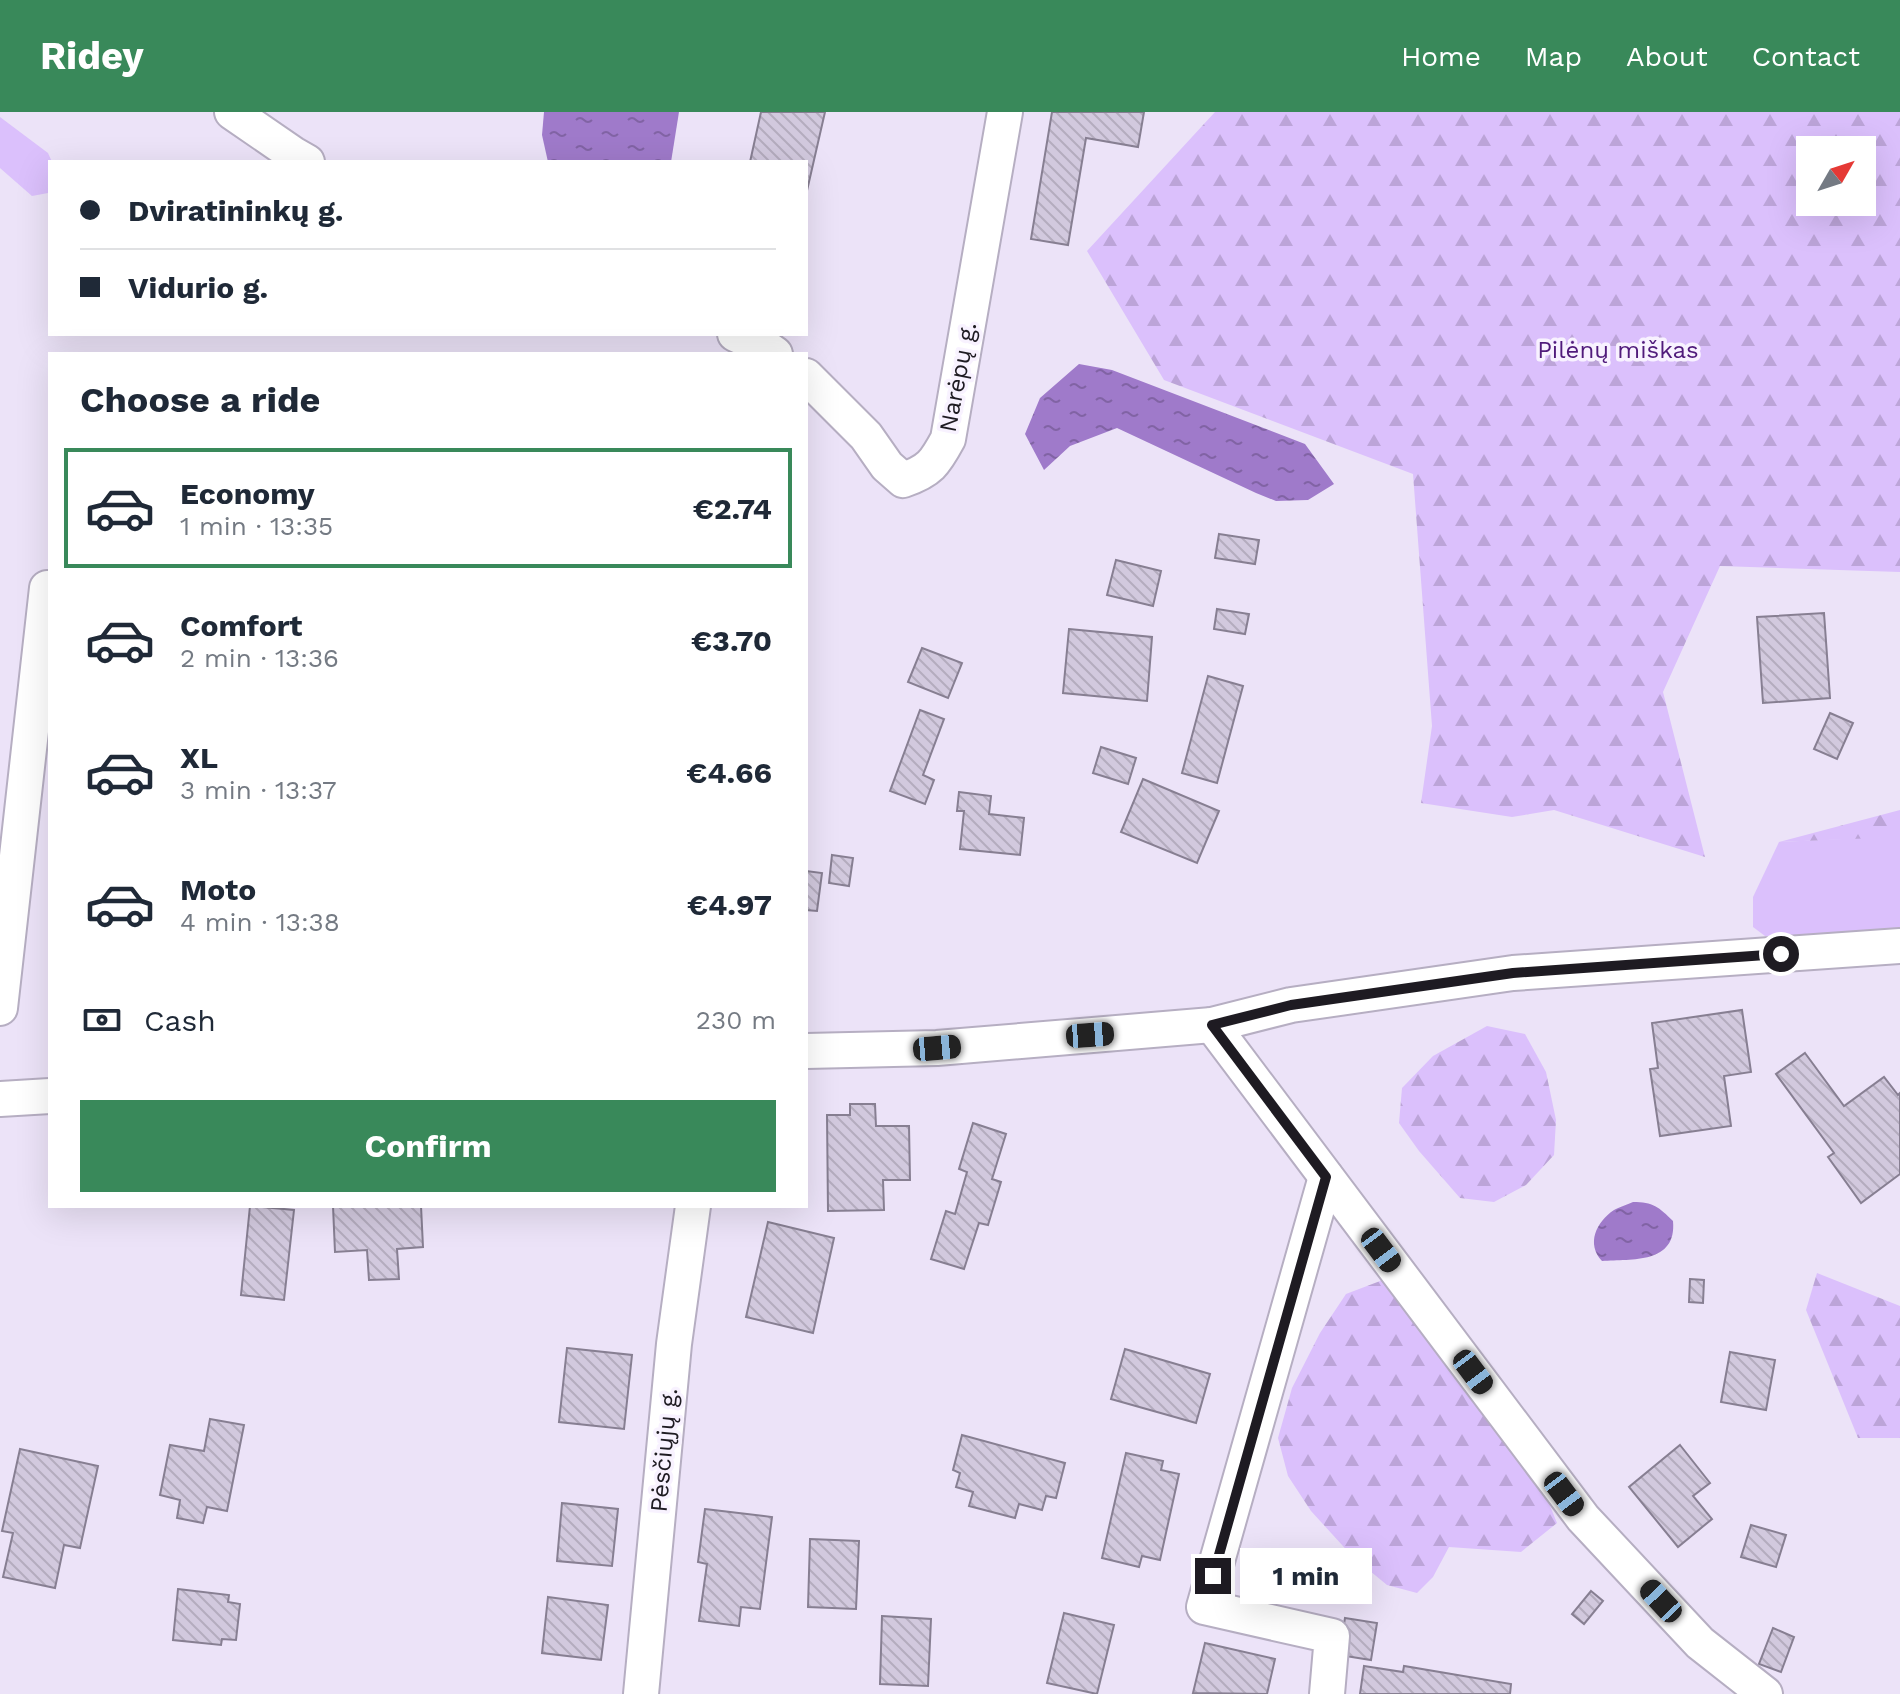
<!DOCTYPE html>
<html lang="en">
<head>
<meta charset="utf-8">
<style>
	:root { --surface:#fff; --page:#f6f6f7; --text:#1f2937; --muted:#747a83; --line:#e0e1e3; --accent:#39895a }
	body { margin:0; font-family:"Work Sans",sans-serif; background:var(--page); color:var(--text); height:100vh; display:flex; flex-direction:column; font-size:30px; white-space:nowrap }
	* { box-sizing:border-box; margin:0 }
	p { font-size:26px; color:var(--muted) }
	.icon { flex:none; width:44px; height:44px; fill:none; stroke:currentColor; stroke-width:2; stroke-linecap:round; stroke-linejoin:round }
	.map { position:relative; flex:1; overflow:hidden }
	.side { position:absolute; left:48px; top:240px; width:760px; height:856px; display:flex; flex-direction:column; background:var(--surface); border-radius:0px; box-shadow:0 8px 32px #0002 }
	.side>* { flex:none }
	.top-card { position:absolute; left:48px; top:48px; width:760px; height:176px; border-radius:0px; box-shadow:0 8px 32px #0002; display:grid; align-content:center; height:176px; padding:0 32px; background:var(--surface) }
	.needle { width:52px; rotate:51deg }
	.buttons { position:absolute; left:1796px; top:24px; display:grid; gap:16px }
	.buttons a { display:grid; place-items:center; width:80px; height:80px; border-radius:0px; background:var(--surface); box-shadow:0 8px 32px #0002; font-size:40px }
	.end { position:absolute; width:36px; height:36px; margin:-18px; border:10px solid #1e1b22; background:#fff; box-shadow:0 0 0 4px #fff }
	.from { border-radius:50% }
	.bubble { position:absolute; height:56px; border-radius:0px; background:var(--surface); box-shadow:0 8px 32px #0002; font-size:26px; font-weight:700; line-height:56px; text-align:center }
	.car { position:absolute; width:24px; height:48px; margin:-24px -12px; border-radius:10px; box-shadow:0 0 6px 2px #0007; background:linear-gradient(#222 24%,#8ab4d8 0 40%,#222 0 76%,#8ab4d8 0 86%,#222 0) }
	.top-card b { display:flex; align-items:center; gap:28px; height:76px; font-size:30px }
	.top-card b+b { border-top:2px solid var(--line) }
	.top-card i { width:20px; height:20px; background:var(--text) }
	ul { padding:0; list-style:none }
	li { display:flex; align-items:center; gap:24px; height:120px; margin:0 16px 12px; padding:0 16px; border:4px solid transparent; border-radius:0px }
	li div { flex:1 }
	li b { display:block; font-size:30px }
	li em { font-style:normal; font-weight:700 }
	li.current { border-color:var(--accent) }
	li>.icon { width:72px; height:72px; stroke-width:1.5 }
	h2 { padding:0 32px; font-size:36px; line-height:96px }
	.pay { display:flex; align-items:center; gap:20px; height:88px; padding:0 32px; font-size:30px }
	.pay p { margin-inline-start:auto }
	.action { display:flex; gap:16px; margin-top:auto; padding:16px 32px }
	.action a { flex:1; height:92px; border-radius:0px; background:var(--accent); color:#fff; font-size:32px; font-weight:700; line-height:92px; text-align:center }
	header { display:flex; align-items:center; gap:48px; box-sizing:border-box; height:112px; padding:0 40px; background:var(--accent); color:#fff }
	header strong { font-size:38px }
	nav { display:flex; gap:44px; margin-inline-start:auto; font-size:28px }
	.map>svg:first-child { display:block }
	.green { fill:#dbc0fc }
	.forest { fill:url(#forest-firs); fill-rule:evenodd }
	.water { fill:url(#water-ripples) }
	.building { fill:url(#building-back-hatch); stroke:#877f92; stroke-width:2 }
	.lines { fill:none; stroke-linecap:round; stroke-linejoin:round }
	.minor-casing { stroke:#b6aec2; stroke-width:38 }
	.minor { stroke:#fff; stroke-width:34 }
	.route { stroke:#1e1b22; stroke-width:10 }
	.labels { text-anchor:middle; dominant-baseline:central; stroke-width:7; stroke-linejoin:round; paint-order:stroke }
	.park-label { font-size:24px; fill:#501b7b; stroke:#f8f2ff }
	.street-label { font-size:24px; fill:#1e1b22; stroke:#f8f2ff }
</style>
</head>
<body>
<header>
<strong>Ridey</strong>
<nav><a>Home</a><a>Map</a><a>About</a><a>Contact</a></nav>
</header>
<div class="map">
<svg width="1900" height="1582" viewBox="0 0 1900 1582">
	<defs>
		<pattern id="forest-firs" width="22" height="20" patternUnits="userSpaceOnUse" patternTransform="scale(2)"><rect width="22" height="20" fill="#dbc0fc"/><path d="M5 1l3.5 6h-7zM16 11l3.5 6h-7z" fill="#bca4d8"/></pattern>
		<pattern id="water-ripples" width="26" height="14" patternUnits="userSpaceOnUse" patternTransform="scale(2)"><rect width="26" height="14" fill="#9f7aca"/><path d="M2 4q2-2 4 0t4 0M15 11q2-2 4 0t4 0" fill="none" stroke="#8163a4"/></pattern>
		<pattern id="building-back-hatch" width="6" height="6" patternUnits="userSpaceOnUse" patternTransform="scale(2)"><rect width="6" height="6" fill="#d2c9de"/><path d="M-1 5l2 2M0 0l6 6M5-1l2 2" fill="none" stroke="#b4acbe"/></pattern>
	</defs>
	<rect width="100%" height="100%" fill="#ece3f8"/>
	<g class="green">
		<polygon points="0,5 48,41 52,50 50,50 50,78 48,81 32,84 0,56"/>
		<polygon points="1882,725 1900,725 1900,818 1782,827 1765,824 1753,815 1753,785 1779,730"/>
	</g>
	<g class="forest">
		<path d="M1215,0H1900V460L1720,454L1663,580L1705,745L1554,698L1512,705L1421,691L1432,614L1413,362L1164,268L1087,139ZM1862,38V90H1810V38Z"/>
		<polygon points="1900,698 1900,725 1779,730"/>
		<polygon points="1487,914 1525,922 1546,960 1556,1008 1554,1043 1526,1073 1494,1090 1460,1086 1419,1039 1399,1011 1402,976 1433,944"/>
		<polygon points="1817,1161 1900,1194 1900,1326 1858,1326 1806,1198"/>
		<polygon points="1388,1166 1533,1352 1557,1411 1521,1440 1449,1435 1433,1465 1417,1481 1387,1473 1353,1445 1311,1399 1288,1364 1278,1326 1292,1276 1320,1221 1346,1182"/>
	</g>
	<g class="water">
		<polygon points="544,0 679,0 671,50 548,50 542,23"/>
		<polygon points="1079,252 1112,258 1305,332 1334,372 1308,388 1276,389 1256,381 1117,316 1070,334 1044,358 1025,322 1040,286"/>
		<path d="M1633,1090C1653,1090 1659,1095 1673,1109C1677,1152 1632,1147 1602,1149C1586,1132 1596,1110 1614,1098C1619,1095 1627,1093 1633,1090Z"/>
	</g>
	<g class="building">
		<polygon points="761,0 825,0 806,83 806,50 750,50"/>
		<polygon points="1052,0 1144,0 1138,35 1086,26 1068,133 1031,127"/>
		<polygon points="1219,422 1259,428 1255,452 1215,446"/>
		<polygon points="1116,448 1161,459 1153,494 1107,483"/>
		<polygon points="1217,497 1249,502 1245,522 1214,517"/>
		<polygon points="1824,501 1830,586 1763,591 1757,505"/>
		<polygon points="1069,517 1152,525 1147,589 1063,581"/>
		<polygon points="922,536 962,551 948,586 908,570"/>
		<polygon points="1208,564 1243,574 1217,671 1182,661"/>
		<polygon points="920,598 944,607 923,663 934,668 925,692 890,679"/>
		<polygon points="1830,601 1853,611 1837,647 1814,637"/>
		<polygon points="1101,635 1136,646 1128,672 1093,661"/>
		<polygon points="1143,667 1219,699 1197,751 1121,720"/>
		<polygon points="959,680 991,684 989,702 1024,706 1020,743 960,737 964,699 957,699"/>
		<polygon points="832,743 853,746 849,774 829,771"/>
		<polygon points="806,759 822,761 817,799 806,798"/>
		<polygon points="1742,898 1751,960 1724,964 1731,1014 1660,1024 1650,957 1658,956 1652,911"/>
		<polygon points="1805,941 1844,994 1884,965 1898,983 1900,981 1900,1062 1861,1091 1828,1045 1834,1041 1776,962"/>
		<polygon points="850,992 875,992 876,1014 909,1014 910,1068 883,1068 884,1098 828,1099 827,1003 850,1003"/>
		<polygon points="973,1011 1006,1022 992,1067 1001,1070 988,1113 979,1111 964,1157 931,1147 946,1099 955,1102 967,1060 959,1057"/>
		<polygon points="250,1094 294,1098 284,1188 241,1183"/>
		<polygon points="333,1094 421,1094 423,1135 397,1137 399,1167 369,1168 367,1138 335,1140"/>
		<polygon points="768,1110 834,1126 813,1221 746,1205"/>
		<polygon points="1690,1167 1704,1168 1703,1191 1689,1190"/>
		<polygon points="567,1236 632,1243 624,1317 559,1310"/>
		<polygon points="1125,1237 1210,1262 1196,1311 1111,1287"/>
		<polygon points="1730,1240 1775,1248 1766,1298 1721,1290"/>
		<polygon points="210,1307 244,1313 227,1399 207,1395 203,1411 177,1406 180,1388 160,1383 170,1333 204,1339"/>
		<polygon points="962,1323 1065,1351 1056,1386 1046,1384 1042,1398 1019,1392 1015,1406 969,1394 973,1380 956,1375 960,1361 953,1358"/>
		<polygon points="1680,1333 1710,1371 1693,1384 1712,1407 1678,1435 1629,1375"/>
		<polygon points="20,1337 98,1354 80,1436 64,1433 55,1476 3,1465 13,1421 2,1419"/>
		<polygon points="1126,1341 1163,1349 1161,1358 1179,1362 1160,1448 1142,1444 1139,1455 1102,1446"/>
		<polygon points="562,1391 618,1397 612,1454 557,1449"/>
		<polygon points="705,1397 772,1405 760,1497 741,1495 739,1514 699,1509 707,1452 698,1450"/>
		<polygon points="1751,1413 1786,1423 1776,1455 1741,1445"/>
		<polygon points="810,1427 859,1429 856,1497 808,1495"/>
		<polygon points="178,1477 229,1483 228,1490 240,1492 236,1528 222,1527 221,1533 173,1528"/>
		<polygon points="1591,1479 1603,1489 1584,1512 1572,1502"/>
		<polygon points="548,1485 608,1493 601,1548 542,1541"/>
		<polygon points="1064,1501 1114,1513 1097,1582 1047,1571"/>
		<polygon points="882,1504 931,1507 928,1574 880,1572"/>
		<polygon points="1345,1506 1377,1511 1371,1548 1339,1543"/>
		<polygon points="1773,1516 1794,1525 1781,1560 1759,1552"/>
		<polygon points="1205,1531 1275,1547 1267,1582 1193,1581"/>
		<polygon points="1364,1554 1403,1560 1404,1554 1511,1572 1510,1582 1360,1582"/>
	</g>
	<g class="lines">
		<g class="minor-casing">
			<g id="minor">
				<polyline points="232,0 293,42 307,50"/>
				<polyline points="735,222 768,237 775,242"/>
				<path d="M806,264L866,324L887,354L903,368C930,359 935,351 948,327L1005,0"/>
				<polyline points="0,896 47,476"/>
				<polyline points="1212,913 1583,1406 1700,1531 1765,1582"/>
				<polyline points="806,939 937,936 1212,913 1291,893 1513,861 1900,834"/>
				<polyline points="0,987 50,984"/>
				<polyline points="1326,1065 1204,1495 1332,1524 1327,1582"/>
				<polyline points="641,1582 674,1232 693,1094"/>
			</g>
		</g>
		<use href="#minor" class="minor"/>
	</g>
	<g class="lines">
		<polyline class="route" points="1213,1464 1326,1065 1212,913 1291,893 1513,861 1781,842"/>
	</g>
	<g class="labels">
		<g class="park-label">
			<text x="1618" y="238">Pilėnų miškas</text>
		</g>
		<g class="street-label">
			<text transform="translate(958 265) rotate(-79)">Narėpų g.</text>
			<text transform="translate(664 1338) rotate(-85)">Pėsčiųjų g.</text>
		</g>
	</g>
</svg>
<div class="buttons">
<a><svg class="needle" viewBox="-14 -14 28 28"><path d="M0-13l5 13h-10z" fill="#e53935"/><path d="M0 13l5-13h-10z" fill="#747a83"/></svg></a>
</div>
<i class="end from" style="left:1781px;top:842px"></i>
<i class="end" style="left:1213px;top:1464px"></i>
<div class="bubble" style="left:1240px;top:1436px;width:132px">1 min</div>
<i class="car" style="left:1090px;top:923px;rotate:86deg"></i>
<i class="car" style="left:937px;top:936px;rotate:85deg"></i>
<i class="car" style="left:1381px;top:1138px;rotate:143deg"></i>
<i class="car" style="left:1473px;top:1260px;rotate:143deg"></i>
<i class="car" style="left:1564px;top:1382px;rotate:143deg"></i>
<i class="car" style="left:1661px;top:1489px;rotate:317deg"></i>
<div class="top-card">
<b><i class="from"></i>Dviratininkų g.</b>
<b><i></i>Vidurio g.</b>
</div>
<section class="side">
<h2>Choose a ride</h2>
<ul>
<li class="current"><svg class="icon" aria-label="car" viewBox="0 0 24 24"><path d="M5 17H2v-5l4-1 3-4h7l3 4 3 1v5h-3M9 17h6M6 11h13"/><circle cx="7" cy="17" r="2"/><circle cx="17" cy="17" r="2"/></svg><div><b>Economy</b><p>1 min · 13:35</p></div><em>€2.74</em></li>
<li><svg class="icon" aria-label="car" viewBox="0 0 24 24"><path d="M5 17H2v-5l4-1 3-4h7l3 4 3 1v5h-3M9 17h6M6 11h13"/><circle cx="7" cy="17" r="2"/><circle cx="17" cy="17" r="2"/></svg><div><b>Comfort</b><p>2 min · 13:36</p></div><em>€3.70</em></li>
<li><svg class="icon" aria-label="car" viewBox="0 0 24 24"><path d="M5 17H2v-5l4-1 3-4h7l3 4 3 1v5h-3M9 17h6M6 11h13"/><circle cx="7" cy="17" r="2"/><circle cx="17" cy="17" r="2"/></svg><div><b>XL</b><p>3 min · 13:37</p></div><em>€4.66</em></li>
<li><svg class="icon" aria-label="car" viewBox="0 0 24 24"><path d="M5 17H2v-5l4-1 3-4h7l3 4 3 1v5h-3M9 17h6M6 11h13"/><circle cx="7" cy="17" r="2"/><circle cx="17" cy="17" r="2"/></svg><div><b>Moto</b><p>4 min · 13:38</p></div><em>€4.97</em></li>
</ul>
<div class="pay"><svg class="icon" aria-label="cash" viewBox="0 0 24 24"><path d="M3 7h18v10H3z"/><circle cx="12" cy="12" r="2"/></svg>Cash<p>230 m</p></div>
<div class="action"><a>Confirm</a></div>
</section>
</div>
</body>
</html>
